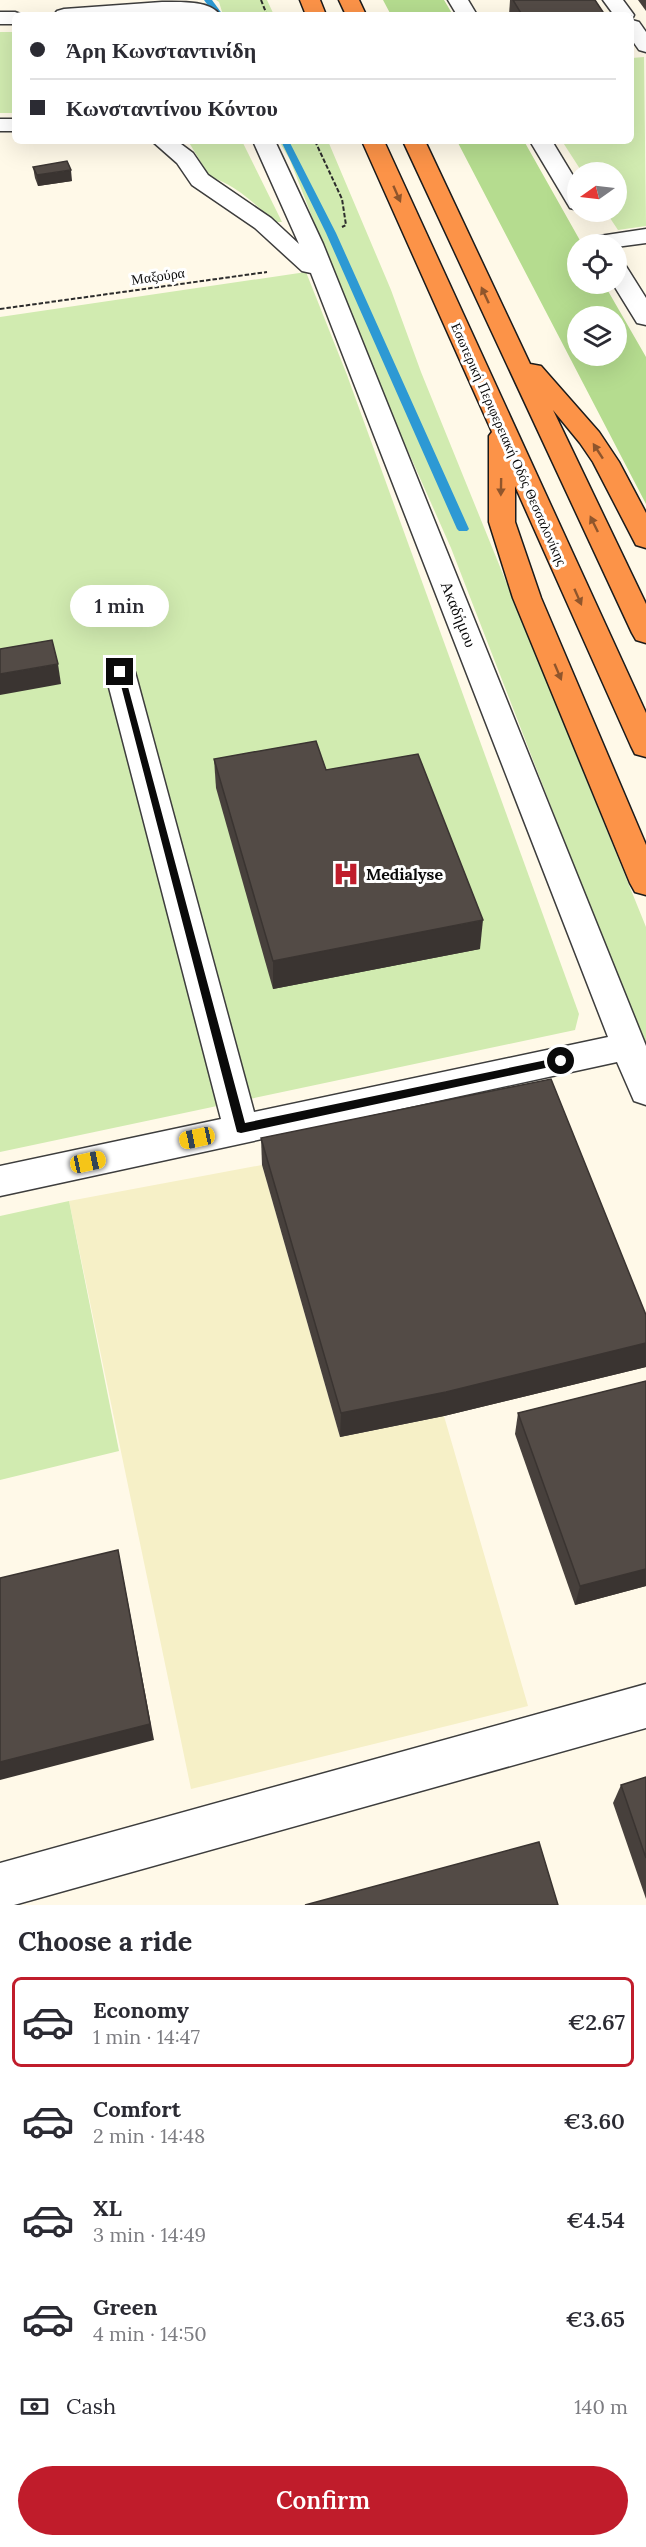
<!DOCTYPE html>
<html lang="en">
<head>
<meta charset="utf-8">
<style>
	:root { --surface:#fff; --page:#f2f2f3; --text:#2b2b33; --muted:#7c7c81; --line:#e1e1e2; --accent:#c01c2b }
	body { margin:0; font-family:Lora,serif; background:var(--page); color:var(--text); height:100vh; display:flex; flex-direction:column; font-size:22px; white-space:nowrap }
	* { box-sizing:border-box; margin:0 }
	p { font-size:20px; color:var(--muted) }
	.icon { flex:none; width:33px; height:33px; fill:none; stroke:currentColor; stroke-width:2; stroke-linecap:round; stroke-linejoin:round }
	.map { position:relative; height:1905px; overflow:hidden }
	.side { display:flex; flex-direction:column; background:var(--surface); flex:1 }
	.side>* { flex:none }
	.top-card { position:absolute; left:12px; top:12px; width:622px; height:132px; border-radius:9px; box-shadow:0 6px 24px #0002; display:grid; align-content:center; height:132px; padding:0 18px; background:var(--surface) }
	.needle { width:39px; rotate:256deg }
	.controls { position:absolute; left:567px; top:162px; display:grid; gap:12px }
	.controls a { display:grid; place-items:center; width:60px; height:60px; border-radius:50%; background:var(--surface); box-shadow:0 6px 24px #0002; font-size:30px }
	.end { position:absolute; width:27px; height:27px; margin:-14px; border:8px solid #0a0a0a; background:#fff; box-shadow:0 0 0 3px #fff }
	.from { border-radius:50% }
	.bubble { position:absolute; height:42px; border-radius:21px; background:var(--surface); box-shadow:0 6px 24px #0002; font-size:20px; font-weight:600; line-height:42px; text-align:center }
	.car { position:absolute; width:18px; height:36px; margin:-18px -9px; border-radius:8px; box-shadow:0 0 4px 2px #0007; background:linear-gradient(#f5c518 24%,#345 0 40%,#f5c518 0 76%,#345 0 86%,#f5c518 0) }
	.top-card b { display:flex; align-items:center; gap:21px; height:57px; font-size:22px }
	.top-card b+b { border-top:2px solid var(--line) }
	.top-card i { width:15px; height:15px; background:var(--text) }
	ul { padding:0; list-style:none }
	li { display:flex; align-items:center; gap:18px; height:90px; margin:0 12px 9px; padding:0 6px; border:3px solid transparent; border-radius:9px }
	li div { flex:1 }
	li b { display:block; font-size:22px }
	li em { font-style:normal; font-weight:600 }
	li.on { border-color:var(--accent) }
	li>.icon { width:54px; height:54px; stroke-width:1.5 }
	h2 { padding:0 18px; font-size:27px; line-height:72px }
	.pay { display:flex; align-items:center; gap:15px; height:66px; padding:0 18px; font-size:22px }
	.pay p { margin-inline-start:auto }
	.action { display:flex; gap:12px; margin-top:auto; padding:12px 18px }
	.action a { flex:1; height:69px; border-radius:36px; background:var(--accent); color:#fff; font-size:24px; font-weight:600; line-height:69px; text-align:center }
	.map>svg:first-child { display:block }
	.farmland { fill:#f6f0c7 }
	.green { fill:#d1ebb0 }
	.forest { fill:#b5dc8f; fill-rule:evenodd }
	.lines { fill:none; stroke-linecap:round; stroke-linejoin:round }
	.stream { fill:#2d99d4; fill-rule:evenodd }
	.minor-casing { stroke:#3d3d3d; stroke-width:3 }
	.highway-casing { stroke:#1b1b1b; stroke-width:3 }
	.path { stroke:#2c2c2c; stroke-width:2; stroke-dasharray:4.5 2; stroke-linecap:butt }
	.minor { fill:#fff; fill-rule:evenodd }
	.highway { fill:#fc9348; fill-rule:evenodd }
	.wall { fill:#47403c }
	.shaded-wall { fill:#3a3431 }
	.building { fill:#534b46; stroke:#3a3431; stroke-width:1.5 }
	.oneway { fill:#8f552c }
	.route { fill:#0a0a0a }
	.labels { text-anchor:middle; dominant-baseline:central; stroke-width:6; stroke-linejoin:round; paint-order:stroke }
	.far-street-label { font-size:14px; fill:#0a0a0a; stroke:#fff }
	.street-label { font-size:16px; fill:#0a0a0a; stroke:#fff }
	.poi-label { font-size:16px; font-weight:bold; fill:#0a0a0a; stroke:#fff; text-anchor:start }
</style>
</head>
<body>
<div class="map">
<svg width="646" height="1905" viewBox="0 0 646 1905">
	<rect width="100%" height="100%" fill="#fff9e8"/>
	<polygon class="farmland" points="262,1165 340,1437 444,1416 528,1706 191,1789 69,1201"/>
	<g class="green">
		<polygon points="216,0 267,0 274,15 223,15 219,2"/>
		<rect x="0" y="32" width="15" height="81"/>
		<polygon points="644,57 646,226 618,230 606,212 616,212 616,172 582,172 562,141 632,141 632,58"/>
		<path d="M188,141H242L282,222H275C256,205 235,184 210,177Z"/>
		<polygon points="279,141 328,141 391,290 421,372 646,927 646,1052 451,548 368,361 290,160"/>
		<polygon points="306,272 347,375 579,1014 575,1030 0,1152 0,317"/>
		<polygon points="69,1201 119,1451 0,1480 0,1216"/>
	</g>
	<g class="forest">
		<polygon points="383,0 444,0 453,15 391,15"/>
		<path d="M457,141H524L582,244H578V284H604L646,357V504ZM578,316H616V356H578Z"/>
	</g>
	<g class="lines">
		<g class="stream">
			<polygon points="204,0 212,0 223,15 215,15"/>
			<polygon points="281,141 289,141 336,233 469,529 467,531 459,531 457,529 326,233"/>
		</g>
		<g class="minor-casing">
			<g id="minor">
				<polygon points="448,0 468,0 477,15 457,15"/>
				<polygon points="603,0 623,0 634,15 632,19 632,15 614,15"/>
				<path d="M162,2C179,2 210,0 220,15H54L57,11L64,9Z"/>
				<polygon points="0,12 15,12 23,15 15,15 15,24 0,24"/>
				<polygon points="632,20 639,22 646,32 646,52 639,50 632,40"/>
				<rect x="0" y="119" width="15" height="12"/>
				<polygon points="152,141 177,141 193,153 208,175 271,218 299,244 253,141 275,141 323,244 646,1046 646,1105 634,1101 617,1062 0,1196 0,1166 221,1119 105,672 110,665 120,662 130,665 135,672 254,1112 608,1037 311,273 302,271 255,228 192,185 177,163"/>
				<polygon points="530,141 552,141 578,184 578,210 570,208 567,203"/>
				<polygon points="646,229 646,243 616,247 616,244 591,244 589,242 593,237"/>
				<polygon points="616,261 624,263 646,298 646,325 637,323 613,284 616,284"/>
				<polygon points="646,1684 646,1728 14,1905 0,1905 0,1863"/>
			</g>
		</g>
		<g class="highway-casing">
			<g id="highway">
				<polygon points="300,0 320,0 326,15 306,15"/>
				<polygon points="339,0 359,0 366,15 346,15"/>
				<polygon points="362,141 384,141 646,713 646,757 635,754 631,746 515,486 515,522 541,598 646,845 646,895 635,892 630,883 513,598 489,522 489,436 492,432"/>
				<polygon points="403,141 425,141 530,364 541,366 599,432 619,462 646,513 646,548 636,545 593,462 580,443 553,410 646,604 646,643 636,640 632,633"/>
			</g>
		</g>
		<g class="path">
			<polyline points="261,0 267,15"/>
			<polyline points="315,141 342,199 346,225 342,227"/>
			<polyline points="0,309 267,272"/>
		</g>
		<use href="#minor" class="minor"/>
		<use href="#highway" class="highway"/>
	</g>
	<g class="wall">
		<polygon points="510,0 595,0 605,15 509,15"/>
		<polygon points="638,0 646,0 646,11"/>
		<polygon points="33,167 72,181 38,186 35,178"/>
		<polygon points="214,759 326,770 480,949 273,989 216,788"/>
		<polygon points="261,1138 646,1315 646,1367 444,1416 340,1437 262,1165"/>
		<polygon points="646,1381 646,1586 575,1605 515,1434 518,1413"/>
		<polygon points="646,1777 646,1899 613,1803 621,1785"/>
	</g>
	<g class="shaded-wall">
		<polygon points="71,170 72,181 38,186 37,175"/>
		<polygon points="58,664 61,684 0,695 0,674"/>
		<polygon points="483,920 480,949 273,989 273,961"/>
		<polygon points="646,1343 646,1367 444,1416 340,1437 341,1413"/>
		<polygon points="118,1550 154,1740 0,1780 0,1762"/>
		<polygon points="646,1569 646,1586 575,1605 580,1586"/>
	</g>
	<g class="building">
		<polygon points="513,0 595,0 605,15 522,15"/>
		<polygon points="67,161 71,170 37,175 33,167"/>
		<polygon points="52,640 58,664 0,674 0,649"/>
		<polygon points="316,741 326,770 418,754 483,920 273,961 214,759"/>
		<polygon points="551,1079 646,1315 646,1343 446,1392 341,1413 261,1138"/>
		<polygon points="646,1381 646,1569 580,1586 518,1413"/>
		<polygon points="118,1550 150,1724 0,1762 0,1578"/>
		<polygon points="646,1777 646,1858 621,1785"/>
		<polygon points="539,1842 558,1905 305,1905"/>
	</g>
	<defs><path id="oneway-solid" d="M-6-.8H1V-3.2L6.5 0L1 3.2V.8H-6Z" transform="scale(1.5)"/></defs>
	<g class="oneway">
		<use href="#oneway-solid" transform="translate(397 194) rotate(66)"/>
		<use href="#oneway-solid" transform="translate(485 295) rotate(-115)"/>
		<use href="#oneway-solid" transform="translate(598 451) rotate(-123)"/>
		<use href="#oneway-solid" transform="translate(501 487) rotate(91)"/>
		<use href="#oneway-solid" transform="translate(594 524) rotate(-116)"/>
		<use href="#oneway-solid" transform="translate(578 597) rotate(66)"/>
		<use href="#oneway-solid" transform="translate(558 672) rotate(67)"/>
	</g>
	<polygon class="route" points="117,670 124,672 245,1123 561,1057 564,1058 564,1064 241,1133 237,1132"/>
	<defs>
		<g id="hospital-bare" transform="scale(2.07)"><path d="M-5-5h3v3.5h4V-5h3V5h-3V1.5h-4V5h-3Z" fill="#c01c2b" stroke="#fff" stroke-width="2.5" paint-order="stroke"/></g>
	</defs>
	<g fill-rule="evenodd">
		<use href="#hospital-bare" x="346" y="874"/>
	</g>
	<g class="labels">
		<g class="far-street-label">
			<text transform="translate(158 276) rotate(-8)">Μαξούρα</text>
			<text transform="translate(509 444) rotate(66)">Εσωτερική Περιφερειακή Οδός Θεσσαλονίκης</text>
		</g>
		<g class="street-label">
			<text transform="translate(459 614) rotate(68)">Ακαδήμου</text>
		</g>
		<g class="poi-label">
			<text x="366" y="874">Medialyse</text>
		</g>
	</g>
</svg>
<div class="controls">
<a><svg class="needle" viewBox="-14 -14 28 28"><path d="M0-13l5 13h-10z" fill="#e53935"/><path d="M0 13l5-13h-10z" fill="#7c7c81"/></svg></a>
<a><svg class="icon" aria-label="locate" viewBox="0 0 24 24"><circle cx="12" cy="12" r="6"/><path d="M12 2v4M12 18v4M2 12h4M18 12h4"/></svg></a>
<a><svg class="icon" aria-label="layers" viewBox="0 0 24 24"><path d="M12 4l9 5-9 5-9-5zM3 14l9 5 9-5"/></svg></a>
</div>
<i class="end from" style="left:561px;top:1061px"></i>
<i class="end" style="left:120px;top:672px"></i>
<div class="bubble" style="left:70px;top:585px;width:99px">1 min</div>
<i class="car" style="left:197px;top:1138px;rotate:258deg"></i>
<i class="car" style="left:88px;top:1162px;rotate:78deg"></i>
<div class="top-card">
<b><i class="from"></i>Άρη Κωνσταντινίδη</b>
<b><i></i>Κωνσταντίνου Κόντου</b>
</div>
</div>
<section class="side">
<h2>Choose a ride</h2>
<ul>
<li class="on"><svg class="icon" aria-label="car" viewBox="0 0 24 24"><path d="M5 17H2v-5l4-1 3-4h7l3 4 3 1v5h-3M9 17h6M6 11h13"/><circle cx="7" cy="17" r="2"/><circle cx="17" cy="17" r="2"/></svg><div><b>Economy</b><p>1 min · 14:47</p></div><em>€2.67</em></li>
<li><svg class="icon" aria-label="car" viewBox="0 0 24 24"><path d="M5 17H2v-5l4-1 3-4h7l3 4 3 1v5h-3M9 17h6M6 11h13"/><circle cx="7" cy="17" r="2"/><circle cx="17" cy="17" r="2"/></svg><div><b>Comfort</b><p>2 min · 14:48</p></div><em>€3.60</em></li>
<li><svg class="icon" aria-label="car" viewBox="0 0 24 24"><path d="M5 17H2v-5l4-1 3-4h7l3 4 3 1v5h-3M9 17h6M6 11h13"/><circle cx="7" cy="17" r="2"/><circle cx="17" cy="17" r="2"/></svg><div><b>XL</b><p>3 min · 14:49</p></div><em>€4.54</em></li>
<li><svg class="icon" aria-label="car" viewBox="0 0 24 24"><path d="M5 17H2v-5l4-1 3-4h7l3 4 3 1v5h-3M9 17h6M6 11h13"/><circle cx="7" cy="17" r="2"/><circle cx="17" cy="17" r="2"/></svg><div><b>Green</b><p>4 min · 14:50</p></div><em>€3.65</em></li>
</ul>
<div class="pay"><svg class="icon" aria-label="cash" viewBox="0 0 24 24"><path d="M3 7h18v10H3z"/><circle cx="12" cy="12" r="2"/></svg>Cash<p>140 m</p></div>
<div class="action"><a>Confirm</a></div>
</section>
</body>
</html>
